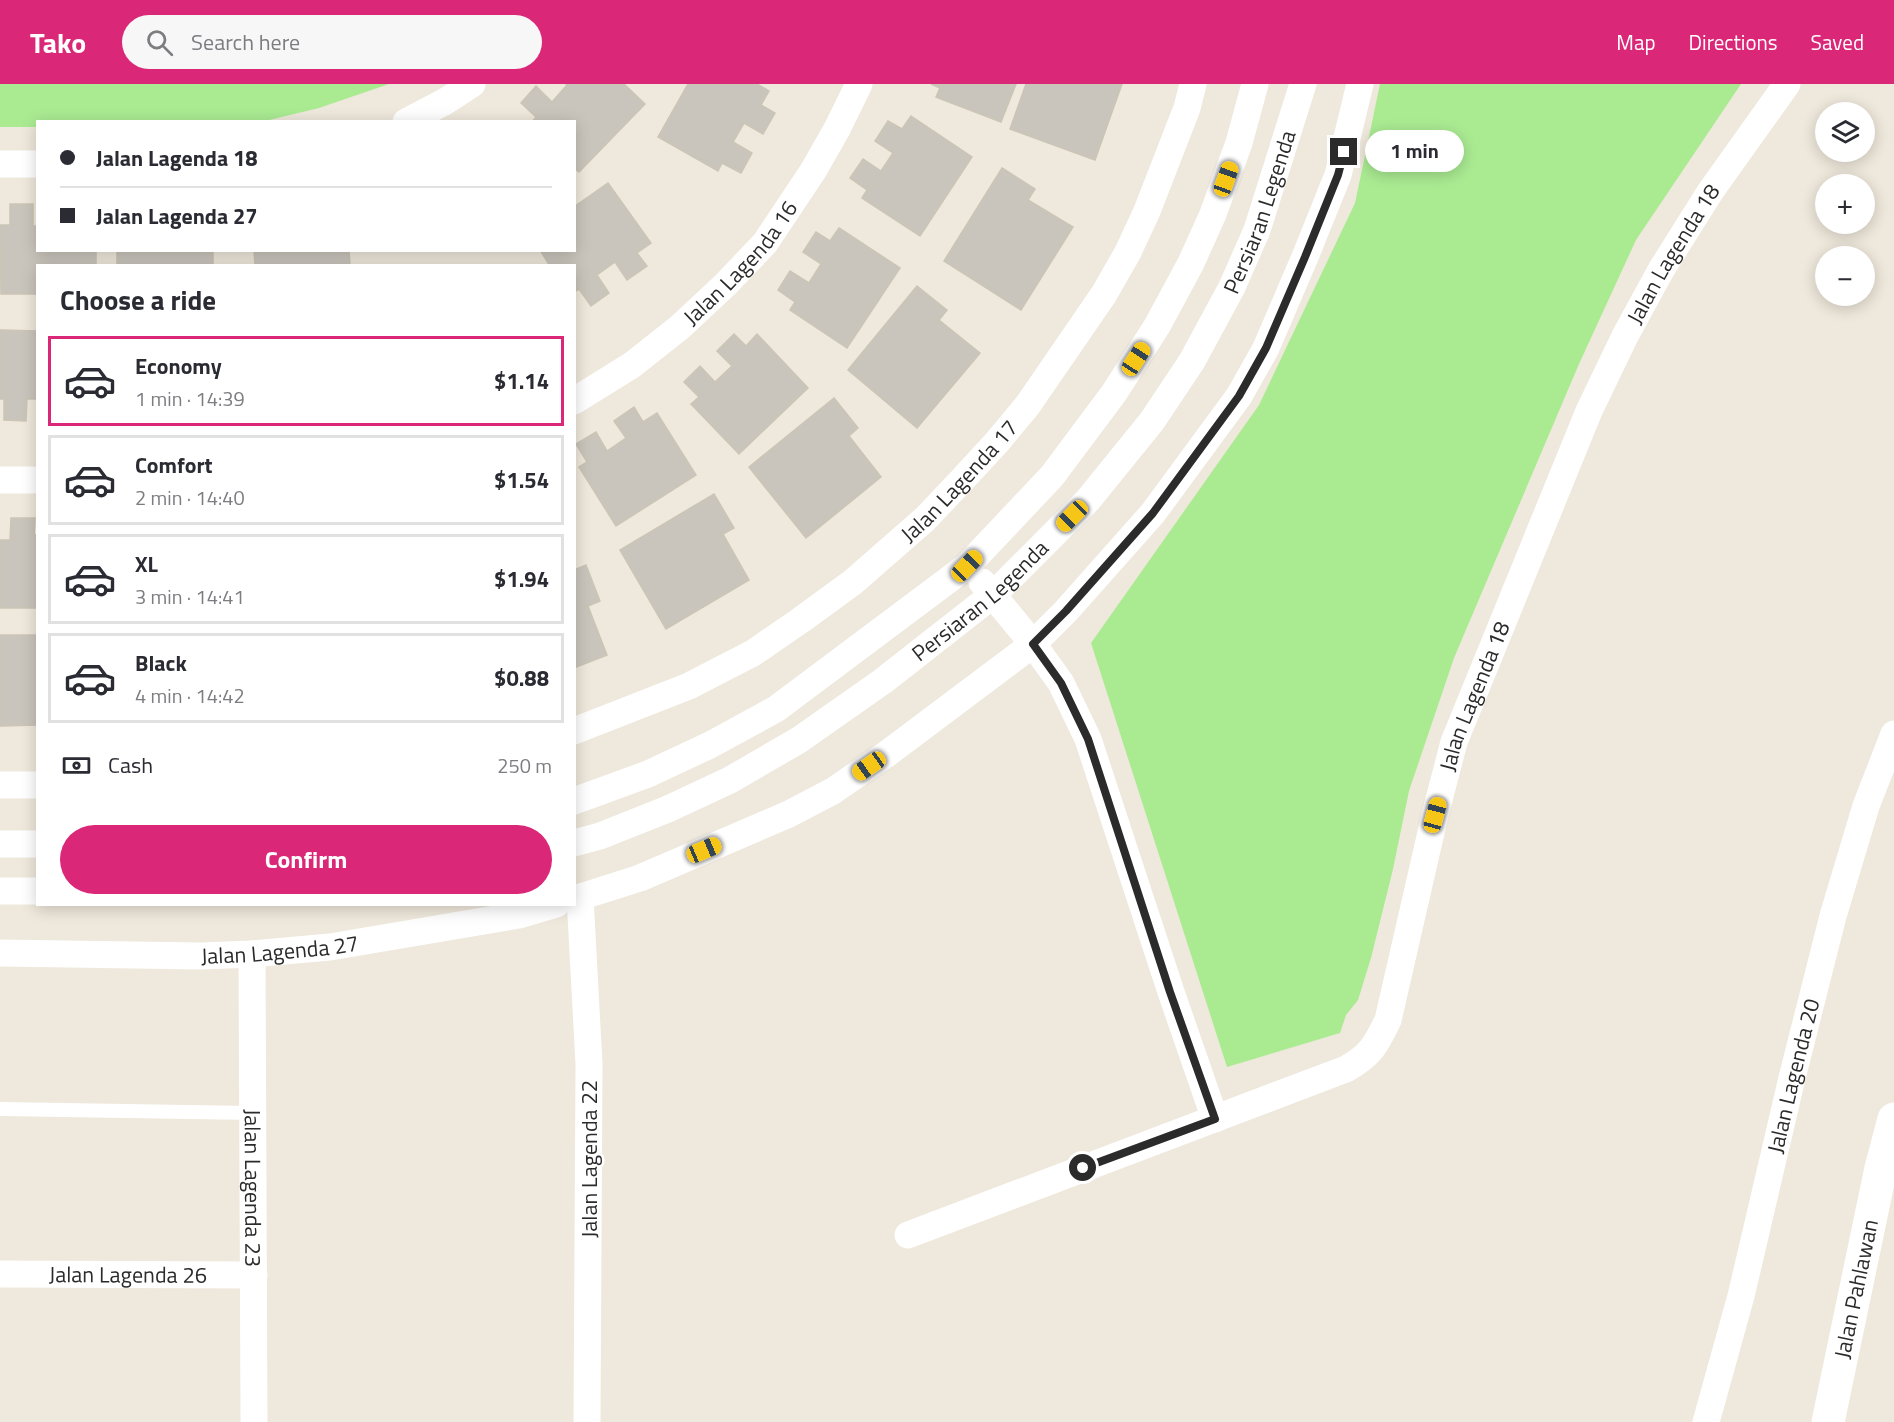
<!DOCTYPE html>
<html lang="en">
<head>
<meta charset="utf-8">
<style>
	:root { --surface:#fff; --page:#f7f7f7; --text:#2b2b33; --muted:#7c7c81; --line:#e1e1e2; --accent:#db2777 }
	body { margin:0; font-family:"Titillium Web",sans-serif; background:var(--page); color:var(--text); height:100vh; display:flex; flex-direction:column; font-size:22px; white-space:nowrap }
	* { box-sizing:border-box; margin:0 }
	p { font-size:20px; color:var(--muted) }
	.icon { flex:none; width:33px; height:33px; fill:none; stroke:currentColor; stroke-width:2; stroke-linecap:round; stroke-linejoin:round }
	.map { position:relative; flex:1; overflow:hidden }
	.side { position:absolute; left:36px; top:180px; width:540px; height:642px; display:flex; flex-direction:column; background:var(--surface); border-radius:0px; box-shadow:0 3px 15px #0003 }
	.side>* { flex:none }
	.banner { position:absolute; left:36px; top:36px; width:540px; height:132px; border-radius:0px; box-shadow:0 3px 15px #0003; display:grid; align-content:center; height:132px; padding:0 24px; background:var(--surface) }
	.tools { position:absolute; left:1815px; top:18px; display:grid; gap:12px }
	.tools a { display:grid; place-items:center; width:60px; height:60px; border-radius:50%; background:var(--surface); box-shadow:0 3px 15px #0003; font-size:30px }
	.end { position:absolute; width:27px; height:27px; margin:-14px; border:8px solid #2b2b2b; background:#fff; box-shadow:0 0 0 3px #fff }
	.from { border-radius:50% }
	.bubble { position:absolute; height:42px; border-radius:21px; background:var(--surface); box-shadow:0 3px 15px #0003; font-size:20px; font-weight:700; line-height:42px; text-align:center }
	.car { position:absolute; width:18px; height:36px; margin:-18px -9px; border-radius:8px; box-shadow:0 0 4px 2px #0007; background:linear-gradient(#f5c518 24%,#345 0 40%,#f5c518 0 76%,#345 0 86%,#f5c518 0) }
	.banner b { display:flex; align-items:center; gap:21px; height:57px; font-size:22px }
	.banner b+b { border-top:2px solid var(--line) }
	.banner i { width:15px; height:15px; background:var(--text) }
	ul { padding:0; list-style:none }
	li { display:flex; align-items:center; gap:18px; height:90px; margin:0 12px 9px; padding:0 12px; border:3px solid var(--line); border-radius:0px }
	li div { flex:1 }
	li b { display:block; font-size:22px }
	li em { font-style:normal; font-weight:700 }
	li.current { border-color:var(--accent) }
	li>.icon { width:54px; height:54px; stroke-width:1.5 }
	h2 { padding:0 24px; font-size:27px; line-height:72px }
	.pay { display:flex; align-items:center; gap:15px; height:66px; padding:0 24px; font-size:22px }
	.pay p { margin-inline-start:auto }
	.primary-button { display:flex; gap:12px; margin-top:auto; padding:12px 24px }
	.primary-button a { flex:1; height:69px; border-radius:36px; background:var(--accent); color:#fff; font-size:24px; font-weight:700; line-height:69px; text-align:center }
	header { display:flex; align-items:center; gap:36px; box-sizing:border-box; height:84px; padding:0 30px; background:var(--accent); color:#fff }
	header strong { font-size:28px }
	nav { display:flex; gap:33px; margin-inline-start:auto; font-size:21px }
	.search { width:420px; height:54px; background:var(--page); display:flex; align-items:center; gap:15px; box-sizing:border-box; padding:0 21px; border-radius:33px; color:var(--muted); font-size:22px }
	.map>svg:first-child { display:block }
	.green { fill:#aaeb92 }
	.building { fill:#cac5bc; stroke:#cbc5b5; stroke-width:1.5 }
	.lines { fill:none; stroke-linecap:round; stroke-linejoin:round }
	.service { stroke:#fff; stroke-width:14 }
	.minor { stroke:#fff; stroke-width:27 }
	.tertiary { stroke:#fff; stroke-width:33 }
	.route { stroke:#2b2b2b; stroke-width:8 }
	.labels { text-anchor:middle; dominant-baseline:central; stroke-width:5; stroke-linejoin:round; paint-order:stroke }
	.street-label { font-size:22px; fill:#2b2b2b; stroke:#fff }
</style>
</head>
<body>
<header>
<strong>Tako</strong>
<div class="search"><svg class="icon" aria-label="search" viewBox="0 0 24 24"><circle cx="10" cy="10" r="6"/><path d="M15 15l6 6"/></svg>Search here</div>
<nav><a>Map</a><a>Directions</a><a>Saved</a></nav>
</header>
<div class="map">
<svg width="1894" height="1338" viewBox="0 0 1894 1338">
	<rect width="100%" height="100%" fill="#efe8dc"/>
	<g class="green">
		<polygon points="0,0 389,0 319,24 265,37 38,38 37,43 0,43"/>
		<polygon points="1380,0 1741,0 1636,156 1579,280 1454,574 1409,707 1393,785 1371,874 1358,916 1346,931 1340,949 1227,983 1091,559 1259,321 1355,119"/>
	</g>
	<g class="building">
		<polygon points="566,0 624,0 645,20 579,88 574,84 574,38 532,38 536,33 521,19 536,2 552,18 567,1"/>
		<polygon points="688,0 757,0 769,7 761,21 775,29 763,50 744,39 733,58 752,69 741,89 722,79 718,87 658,53"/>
		<polygon points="931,0 1016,0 1001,38 936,13 940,4"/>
		<polygon points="1026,0 1122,0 1095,76 1010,45"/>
		<polygon points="911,32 972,73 920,152 862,114 867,106 850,94 863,75 881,87 893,69 875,57 888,37 902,45"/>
		<polygon points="1002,84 1035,105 1028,116 1073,143 1021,226 944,177"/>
		<polygon points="608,99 651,159 637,169 647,182 627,196 615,178 597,191 609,209 591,222 579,205 574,208 574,182 550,182 540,166 574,166 574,123"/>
		<polygon points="10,120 33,120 33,142 38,142 38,166 96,166 96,182 38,182 38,210 1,210 0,141 10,141"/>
		<polygon points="839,144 900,184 847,264 790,226 795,218 778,206 790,187 809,199 821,180 803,168 816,148 830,157"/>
		<rect x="117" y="166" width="96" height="16"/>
		<polygon points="254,166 349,166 350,182 255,182"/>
		<polygon points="917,202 947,226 939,236 980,269 917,344 848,286"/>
		<polygon points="0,246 38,247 38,315 27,315 26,337 4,336 4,315 0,315"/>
		<polygon points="734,250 746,262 757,250 808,304 739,370 691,320 699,313 684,298 700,282 715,298 732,282 717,267"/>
		<polygon points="834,314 858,344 849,352 881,393 806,454 749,383"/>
		<polygon points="634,323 643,338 657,329 696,391 616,442 579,383 587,378 576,360 596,348 607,367 626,354 614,337"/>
		<polygon points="714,410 734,444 723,450 749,496 666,545 620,466"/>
		<polygon points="11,434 35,434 34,451 38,451 38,524 0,524 0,456 10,456"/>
		<polygon points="586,481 600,517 588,522 607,571 574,584 574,486"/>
		<polygon points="0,551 38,551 38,641 0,642"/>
	</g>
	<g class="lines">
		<polyline class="service" points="0,1025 253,1029"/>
		<g class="minor">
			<polyline points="406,38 446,17 472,0"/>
			<polyline points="0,80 38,80"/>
			<path id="s1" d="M574,317L632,281L680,243L726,200L765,159L813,87L837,45L859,0"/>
			<polyline points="0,396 38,396"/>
			<polyline points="982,498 1033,560 1061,599 1088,655 1171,908 1215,1035"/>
			<path id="s2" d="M574,647L689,602L753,569L801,536L853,498L925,435L962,396L997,358L1027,322L1104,210L1128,168L1147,127L1187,24L1193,0"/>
			<polyline points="0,701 38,701"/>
			<polyline points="574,717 648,690 710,661 776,625 967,482 1052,392 1114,309 1157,242 1191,179 1213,130 1239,59 1255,0"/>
			<path id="s3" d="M574,759L600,752L668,725L730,696L799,656L883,597L994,510L1088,416L1152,337L1192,277L1232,203L1257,146L1303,0"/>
			<polyline points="0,760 38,760"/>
			<polyline points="0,807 38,807"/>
			<polyline points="580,813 589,980 587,1338"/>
			<polyline points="574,815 640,794 789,730 833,707 888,669 1033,560 1066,527 1153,429 1239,312 1266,264 1305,173 1338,91 1360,0"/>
			<path id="s4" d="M0,869L201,872L252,870L330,863L519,831L556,820"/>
			<path id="s5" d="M252,870L254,1338"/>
			<path id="s6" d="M908,1151L1346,985C1371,971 1376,961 1388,936L1435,731L1454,658L1589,327L1625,252L1661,186L1710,108L1787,0"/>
			<path id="s7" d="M0,1190L254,1191"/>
			<path id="s8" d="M1706,1338L1741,1212L1792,994L1833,832L1866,722L1894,650"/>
		</g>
		<path class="tertiary" id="s9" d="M1828,1338L1881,1084L1894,1035"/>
	</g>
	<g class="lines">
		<polyline class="route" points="1083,1084 1215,1035 1170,908 1088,655 1061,599 1033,560 1066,527 1153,429 1239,312 1266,264 1305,173 1338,91 1344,68"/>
	</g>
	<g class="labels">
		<g class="street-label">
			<text stroke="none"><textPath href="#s3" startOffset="963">Persiaran Legenda</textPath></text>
			<text stroke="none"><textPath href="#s6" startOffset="1356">Jalan Lagenda 18</textPath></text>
			<text stroke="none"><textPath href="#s1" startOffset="218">Jalan Lagenda 16</textPath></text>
			<text stroke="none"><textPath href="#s2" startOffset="465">Jalan Lagenda 17</textPath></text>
			<text stroke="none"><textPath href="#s3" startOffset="477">Persiaran Legenda</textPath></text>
			<text stroke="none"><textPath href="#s6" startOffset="870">Jalan Lagenda 18</textPath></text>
			<text stroke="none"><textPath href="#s4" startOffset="280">Jalan Lagenda 27</textPath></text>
			<text stroke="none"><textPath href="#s8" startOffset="357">Jalan Lagenda 20</textPath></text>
			<text transform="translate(589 1075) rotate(-90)">Jalan Lagenda 22</text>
			<text stroke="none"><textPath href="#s5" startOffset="234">Jalan Lagenda 23</textPath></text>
			<text stroke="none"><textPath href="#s7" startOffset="128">Jalan Lagenda 26</textPath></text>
			<text stroke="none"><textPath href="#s9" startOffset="136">Jalan Pahlawan</textPath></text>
		</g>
	</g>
</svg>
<div class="tools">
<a><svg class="icon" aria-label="layers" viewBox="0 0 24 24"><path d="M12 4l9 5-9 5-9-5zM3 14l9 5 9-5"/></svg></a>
<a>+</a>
<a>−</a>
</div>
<i class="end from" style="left:1083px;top:1084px"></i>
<i class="end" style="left:1344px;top:68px"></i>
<div class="bubble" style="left:1365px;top:46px;width:99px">1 min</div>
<i class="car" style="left:1226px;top:95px;rotate:20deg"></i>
<i class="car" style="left:1136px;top:275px;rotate:33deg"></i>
<i class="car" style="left:1072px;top:432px;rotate:225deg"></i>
<i class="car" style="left:967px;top:482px;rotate:44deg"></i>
<i class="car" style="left:869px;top:682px;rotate:235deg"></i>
<i class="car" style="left:1435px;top:731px;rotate:15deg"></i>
<i class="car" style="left:704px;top:766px;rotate:67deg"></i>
<div class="banner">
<b><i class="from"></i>Jalan Lagenda 18</b>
<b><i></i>Jalan Lagenda 27</b>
</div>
<section class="side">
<h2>Choose a ride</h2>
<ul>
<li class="current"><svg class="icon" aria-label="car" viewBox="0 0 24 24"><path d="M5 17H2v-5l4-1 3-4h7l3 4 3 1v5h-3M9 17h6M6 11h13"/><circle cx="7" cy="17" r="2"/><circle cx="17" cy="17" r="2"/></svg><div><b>Economy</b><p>1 min · 14:39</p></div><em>$1.14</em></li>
<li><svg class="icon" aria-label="car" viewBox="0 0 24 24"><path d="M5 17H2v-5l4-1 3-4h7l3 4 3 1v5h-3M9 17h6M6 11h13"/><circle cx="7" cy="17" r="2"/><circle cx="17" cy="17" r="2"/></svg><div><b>Comfort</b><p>2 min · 14:40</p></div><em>$1.54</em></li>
<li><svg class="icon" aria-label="car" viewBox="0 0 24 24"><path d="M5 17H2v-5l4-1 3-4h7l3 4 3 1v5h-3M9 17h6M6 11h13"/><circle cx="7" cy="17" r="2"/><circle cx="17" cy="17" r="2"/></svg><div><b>XL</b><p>3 min · 14:41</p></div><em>$1.94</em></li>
<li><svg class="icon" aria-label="car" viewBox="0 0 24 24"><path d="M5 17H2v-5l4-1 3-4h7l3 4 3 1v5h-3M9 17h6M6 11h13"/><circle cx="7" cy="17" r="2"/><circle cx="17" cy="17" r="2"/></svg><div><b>Black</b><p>4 min · 14:42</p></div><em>$0.88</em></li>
</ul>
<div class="pay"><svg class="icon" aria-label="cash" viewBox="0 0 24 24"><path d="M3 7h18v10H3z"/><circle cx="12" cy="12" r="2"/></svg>Cash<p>250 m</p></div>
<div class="primary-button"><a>Confirm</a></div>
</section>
</div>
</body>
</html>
